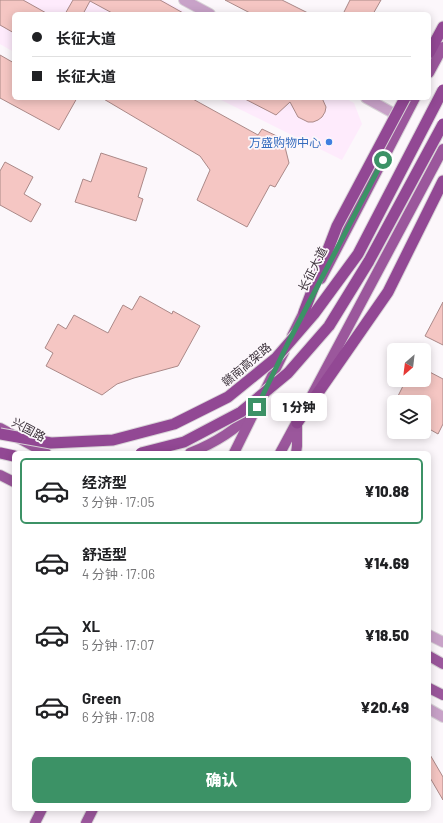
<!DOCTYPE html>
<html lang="zh">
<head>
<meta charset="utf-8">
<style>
	:root { --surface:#fff; --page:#f6f6f6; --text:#202124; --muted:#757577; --line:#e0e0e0; --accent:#3c9266 }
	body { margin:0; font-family:Barlow,"Noto Sans SC",sans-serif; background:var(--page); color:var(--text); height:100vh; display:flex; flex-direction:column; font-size:15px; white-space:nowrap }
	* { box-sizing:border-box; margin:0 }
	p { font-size:13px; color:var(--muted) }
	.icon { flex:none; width:22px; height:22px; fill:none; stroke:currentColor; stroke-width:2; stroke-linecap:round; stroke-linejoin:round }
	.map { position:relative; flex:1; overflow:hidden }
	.details { position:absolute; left:12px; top:451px; width:419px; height:360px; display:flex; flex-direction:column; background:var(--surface); border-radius:6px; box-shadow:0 2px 10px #0003 }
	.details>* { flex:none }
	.top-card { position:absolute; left:12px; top:12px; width:419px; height:88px; border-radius:6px; box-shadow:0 2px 10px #0003; display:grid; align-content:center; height:88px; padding:0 20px; background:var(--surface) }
	.needle { width:26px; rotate:208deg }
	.buttons { position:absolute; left:387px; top:343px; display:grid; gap:8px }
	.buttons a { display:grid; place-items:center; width:44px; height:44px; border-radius:6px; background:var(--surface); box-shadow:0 2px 10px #0003; font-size:20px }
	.end { position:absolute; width:18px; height:18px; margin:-9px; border:5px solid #3c9266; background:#fff; box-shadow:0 0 0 2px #fff }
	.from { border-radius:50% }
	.bubble { position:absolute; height:28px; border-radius:6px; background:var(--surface); box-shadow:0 2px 10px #0003; font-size:13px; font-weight:800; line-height:28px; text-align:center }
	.top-card b { display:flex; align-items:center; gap:14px; height:38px; font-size:15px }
	.top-card b+b { border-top:1px solid var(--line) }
	.top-card i { width:10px; height:10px; background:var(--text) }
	ul { padding:7px 0 0; list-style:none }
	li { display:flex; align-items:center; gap:12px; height:66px; margin:0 8px 6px; padding:0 12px; border:2px solid transparent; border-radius:6px }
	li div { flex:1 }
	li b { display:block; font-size:15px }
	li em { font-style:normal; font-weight:800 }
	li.selected { border-color:var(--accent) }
	li>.icon { width:36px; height:36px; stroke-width:1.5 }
	.primary-button { display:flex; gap:8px; margin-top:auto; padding:8px 20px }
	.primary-button a { flex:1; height:46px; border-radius:6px; background:var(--accent); color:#fff; font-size:16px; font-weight:800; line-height:46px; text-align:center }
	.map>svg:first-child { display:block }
	.built { fill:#feebfc }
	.building { fill:#f5c6c3; stroke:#ab8988 }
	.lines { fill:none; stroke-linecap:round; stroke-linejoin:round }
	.minor-casing { stroke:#d9d4d8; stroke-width:12 }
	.tertiary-casing { stroke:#d9d4d8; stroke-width:12 }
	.primary-casing { stroke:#d9d4d8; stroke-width:12 }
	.trunk-casing { stroke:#d9d4d8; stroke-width:13 }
	.minor { stroke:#c8a2c8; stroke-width:10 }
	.tertiary { stroke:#c8a2c8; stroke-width:10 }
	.primary { stroke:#9b579c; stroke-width:10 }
	.trunk { stroke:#924894; stroke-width:11 }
	.trunk-bridge-casing { stroke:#d9d4d8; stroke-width:13; stroke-linecap:butt }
	.trunk-bridge { stroke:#924894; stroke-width:11 }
	.route { stroke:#3c9266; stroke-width:5 }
	.shop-dot { fill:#3f7fe0; stroke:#fcf7fb; stroke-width:1.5 }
	.labels { text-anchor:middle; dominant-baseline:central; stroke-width:3.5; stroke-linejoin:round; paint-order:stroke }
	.shop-label { font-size:12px; fill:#366cbe; stroke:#fcf7fb; text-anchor:end }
	.street-label { font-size:12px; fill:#3c323b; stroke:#fcf7fb }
</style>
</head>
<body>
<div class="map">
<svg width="443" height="823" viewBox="0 0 443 823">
	<rect width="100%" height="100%" fill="#fcf7fb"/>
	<g class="built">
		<polygon points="0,0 163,0 189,14 14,14 14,52 0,44"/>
		<polygon points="217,98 345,98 354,103 362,124 342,160"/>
	</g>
	<g class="building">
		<polygon points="0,0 23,0 48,14 14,14 14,33 0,25"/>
		<polygon points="73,0 160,0 185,14 114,14 90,1 83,14 65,14"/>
		<polygon points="225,0 282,0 310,14 252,14"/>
		<polygon points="350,0 381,0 373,14 343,14"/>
		<polygon points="0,55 14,63 14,98 77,98 59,130 0,98"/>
		<polygon points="102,98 191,98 258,135 262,129 283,139 289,163 275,187 270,185 247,227 197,200 210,170 200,156"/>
		<polygon points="243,98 322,98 326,107 325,112 322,117 318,120 313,122 308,122 298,117 290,102 276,115"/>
		<polygon points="101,153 147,168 138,197 143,199 136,221 75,202 83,179 91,182"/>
		<polygon points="5,162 33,177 24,194 41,204 31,222 0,205 0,171"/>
		<polygon points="140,296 172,314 173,311 200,326 178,366 134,378 117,384 102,395 46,366 53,353 45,348 58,324 66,329 74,315 108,333 123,305 132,310"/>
		<polygon points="443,302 443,345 425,336"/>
		<polygon points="424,369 443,379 443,424 438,434 424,426 424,402 395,402 406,380 424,380"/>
		<polygon points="429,753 443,777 443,800 429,776"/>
	</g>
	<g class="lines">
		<g class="minor-casing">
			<g id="minor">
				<polyline points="184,0 210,14"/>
				<polyline points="366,98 402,118"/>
			</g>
		</g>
		<g class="tertiary-casing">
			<g id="tertiary">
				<polyline points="429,635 443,642"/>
				<polyline points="429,709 443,717"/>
			</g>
		</g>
		<g class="primary-casing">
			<g id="primary">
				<polyline points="429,73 443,47"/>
				<polyline points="321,279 415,98"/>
				<polyline points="292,336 307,306"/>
				<polyline points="312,395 443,149"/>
				<polyline points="0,428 46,453"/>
				<path d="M190,453C212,444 234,432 250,414"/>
				<polyline points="234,453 284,352"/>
				<polyline points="280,453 300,416"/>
				<polyline points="296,453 297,446 297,425"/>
				<polyline points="0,475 14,482"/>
				<polyline points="429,656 443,664"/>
				<polyline points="429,688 443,695"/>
				<polyline points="35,823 42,809"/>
				<polyline points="86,823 93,809"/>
			</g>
		</g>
		<g class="trunk-casing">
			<g id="trunk">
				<polyline points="429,53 443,27"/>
				<polyline points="297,423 388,292 443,181"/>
				<polyline points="0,453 14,456"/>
			</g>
		</g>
		<use href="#minor" class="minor"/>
		<use href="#tertiary" class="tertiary"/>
		<use href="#primary" class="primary"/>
		<use href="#trunk" class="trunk"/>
		<g class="trunk-bridge-casing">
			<g id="trunk-bridge">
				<polyline points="304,312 337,226 405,98"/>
				<polyline points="0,434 51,443 113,440 174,424 228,397 276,358 314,314 358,254 443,90"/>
				<polyline points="141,453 184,442 241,412 288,373 329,326 369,261 443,124"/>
			</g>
		</g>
		<use href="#trunk-bridge" class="trunk-bridge"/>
	</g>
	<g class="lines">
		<polyline class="route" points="257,407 289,341 383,160"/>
	</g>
	<circle class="shop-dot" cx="329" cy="142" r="4"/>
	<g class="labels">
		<g class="shop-label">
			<text x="321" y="142">万盛购物中心</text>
		</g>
		<g class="street-label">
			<text transform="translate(312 269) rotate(-63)">长征大道</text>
			<text transform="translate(246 364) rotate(-40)">赣南高架路</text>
			<text transform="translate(29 429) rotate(28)">兴国路</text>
		</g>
	</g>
</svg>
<div class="buttons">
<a><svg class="needle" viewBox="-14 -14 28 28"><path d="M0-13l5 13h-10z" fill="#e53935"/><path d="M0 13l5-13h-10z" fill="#757577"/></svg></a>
<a><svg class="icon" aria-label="layers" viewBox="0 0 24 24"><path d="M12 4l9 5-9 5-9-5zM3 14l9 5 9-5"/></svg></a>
</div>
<i class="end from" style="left:383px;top:160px"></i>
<i class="end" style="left:257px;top:407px"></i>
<div class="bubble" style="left:271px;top:393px;width:56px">1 分钟</div>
<div class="top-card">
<b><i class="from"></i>长征大道</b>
<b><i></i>长征大道</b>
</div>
<section class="details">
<ul>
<li class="selected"><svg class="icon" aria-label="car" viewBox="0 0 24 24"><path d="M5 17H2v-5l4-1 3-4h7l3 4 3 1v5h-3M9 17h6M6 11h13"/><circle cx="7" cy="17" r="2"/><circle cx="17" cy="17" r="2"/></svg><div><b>经济型</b><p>3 分钟 · 17:05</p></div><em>¥10.88</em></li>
<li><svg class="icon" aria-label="car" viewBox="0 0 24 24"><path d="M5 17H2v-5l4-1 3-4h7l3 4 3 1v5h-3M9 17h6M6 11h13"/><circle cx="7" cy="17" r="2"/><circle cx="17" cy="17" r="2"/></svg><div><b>舒适型</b><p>4 分钟 · 17:06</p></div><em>¥14.69</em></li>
<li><svg class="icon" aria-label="car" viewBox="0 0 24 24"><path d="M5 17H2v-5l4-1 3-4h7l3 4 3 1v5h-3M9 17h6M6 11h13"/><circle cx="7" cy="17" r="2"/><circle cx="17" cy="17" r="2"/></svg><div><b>XL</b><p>5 分钟 · 17:07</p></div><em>¥18.50</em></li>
<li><svg class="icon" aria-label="car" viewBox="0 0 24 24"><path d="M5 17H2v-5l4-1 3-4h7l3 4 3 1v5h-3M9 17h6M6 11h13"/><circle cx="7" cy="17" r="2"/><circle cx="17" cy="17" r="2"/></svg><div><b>Green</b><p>6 分钟 · 17:08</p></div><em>¥20.49</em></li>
</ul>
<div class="primary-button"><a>确认</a></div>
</section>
</div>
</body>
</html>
